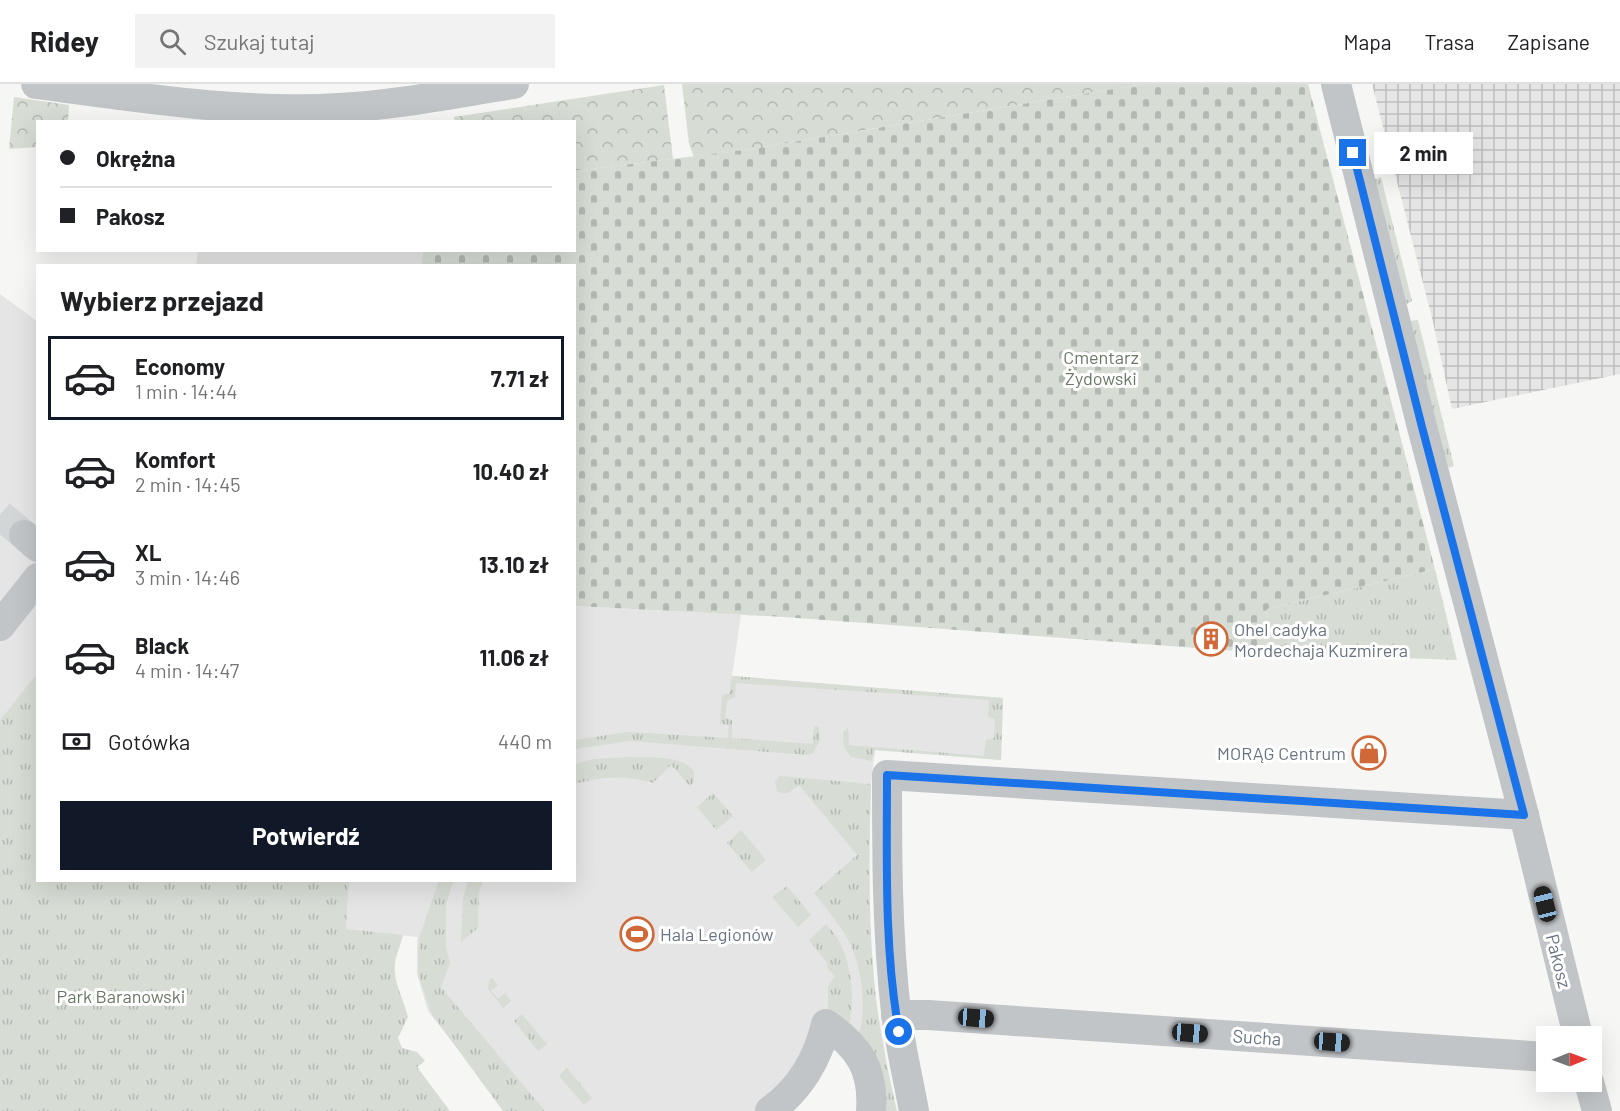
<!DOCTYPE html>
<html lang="pl">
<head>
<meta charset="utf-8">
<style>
	:root { --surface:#fff; --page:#f2f2f2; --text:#202124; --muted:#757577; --line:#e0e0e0; --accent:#111827 }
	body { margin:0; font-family:Barlow,sans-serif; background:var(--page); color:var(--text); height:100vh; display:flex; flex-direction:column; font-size:22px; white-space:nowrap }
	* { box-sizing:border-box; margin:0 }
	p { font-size:20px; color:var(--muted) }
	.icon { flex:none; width:33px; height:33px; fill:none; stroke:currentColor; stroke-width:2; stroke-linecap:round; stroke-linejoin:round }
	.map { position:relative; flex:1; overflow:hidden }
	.panel { position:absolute; left:36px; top:180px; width:540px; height:618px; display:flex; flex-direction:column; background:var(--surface); border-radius:0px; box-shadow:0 6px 24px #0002 }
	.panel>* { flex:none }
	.banner { position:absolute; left:36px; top:36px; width:540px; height:132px; border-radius:0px; box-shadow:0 6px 24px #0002; display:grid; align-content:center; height:132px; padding:0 24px; background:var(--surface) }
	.needle { width:39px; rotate:89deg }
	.controls { position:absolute; left:1536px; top:942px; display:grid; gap:12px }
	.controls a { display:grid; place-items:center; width:66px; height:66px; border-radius:0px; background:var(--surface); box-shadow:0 6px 24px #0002; font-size:30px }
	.end { position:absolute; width:27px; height:27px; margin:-14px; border:8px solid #1a73e8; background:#fff; box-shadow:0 0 0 3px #fff }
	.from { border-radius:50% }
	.bubble { position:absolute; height:42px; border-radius:0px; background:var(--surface); box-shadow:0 6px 24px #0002; font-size:20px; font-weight:700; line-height:42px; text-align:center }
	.car { position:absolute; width:18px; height:36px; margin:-18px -9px; border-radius:8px; box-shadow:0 0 4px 2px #0007; background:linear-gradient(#222 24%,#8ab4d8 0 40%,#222 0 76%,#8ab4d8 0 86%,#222 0) }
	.banner b { display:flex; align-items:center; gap:21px; height:57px; font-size:22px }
	.banner b+b { border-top:2px solid var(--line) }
	.banner i { width:15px; height:15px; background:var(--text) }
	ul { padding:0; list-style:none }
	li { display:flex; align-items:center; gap:18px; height:84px; margin:0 12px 9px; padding:0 12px; border:3px solid transparent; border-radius:0px }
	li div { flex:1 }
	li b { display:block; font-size:22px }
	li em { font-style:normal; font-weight:700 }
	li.on { border-color:var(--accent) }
	li>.icon { width:54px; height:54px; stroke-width:1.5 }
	h2 { padding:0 24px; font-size:27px; line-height:72px }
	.pay { display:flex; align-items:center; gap:15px; height:66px; padding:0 24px; font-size:22px }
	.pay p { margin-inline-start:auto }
	.primary-button { display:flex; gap:12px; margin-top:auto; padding:12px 24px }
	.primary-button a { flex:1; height:69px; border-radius:0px; background:var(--accent); color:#fff; font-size:24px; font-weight:700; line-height:69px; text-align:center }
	header { display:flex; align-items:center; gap:36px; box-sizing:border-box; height:84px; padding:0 30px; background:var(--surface); border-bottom:2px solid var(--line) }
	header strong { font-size:28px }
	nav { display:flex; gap:33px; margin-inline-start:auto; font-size:21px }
	.search { width:420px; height:54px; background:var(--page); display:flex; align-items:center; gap:15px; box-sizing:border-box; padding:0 21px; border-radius:0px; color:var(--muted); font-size:22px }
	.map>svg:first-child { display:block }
	.built { fill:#e4e5e4 }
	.industrial { fill:url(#industrial-grid) }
	.grass { fill:url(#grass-tufts) }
	.forest { fill:url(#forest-crowns) }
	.cemetery { fill:url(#cemetery-stones) }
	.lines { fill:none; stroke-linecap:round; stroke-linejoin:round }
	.minor-tunnel { stroke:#d2d6d7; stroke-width:30; stroke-dasharray:30 15; stroke-linecap:butt }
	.minor { stroke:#c2c5c8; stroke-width:30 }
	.route { stroke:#1a73e8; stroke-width:8 }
	.labels { text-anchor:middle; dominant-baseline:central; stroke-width:6; stroke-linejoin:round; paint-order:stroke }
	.park-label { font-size:18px; fill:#697966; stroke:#fff }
	.poi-label { font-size:18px; fill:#687481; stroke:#fff; text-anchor:start }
	.street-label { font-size:18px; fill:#687481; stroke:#fff }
</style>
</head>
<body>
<header>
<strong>Ridey</strong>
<div class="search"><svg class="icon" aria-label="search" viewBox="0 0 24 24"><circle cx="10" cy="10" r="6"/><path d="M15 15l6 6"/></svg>Szukaj tutaj</div>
<nav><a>Mapa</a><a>Trasa</a><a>Zapisane</a></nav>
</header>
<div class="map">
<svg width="1620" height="1027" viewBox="0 0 1620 1027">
	<defs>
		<pattern id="industrial-grid" width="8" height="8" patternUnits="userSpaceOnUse" patternTransform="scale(1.5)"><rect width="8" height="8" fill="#e4e5e4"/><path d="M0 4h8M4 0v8" fill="none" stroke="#bdbebe"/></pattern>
		<pattern id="grass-tufts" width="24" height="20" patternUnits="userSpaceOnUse" patternTransform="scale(1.5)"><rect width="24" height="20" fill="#d7ddd5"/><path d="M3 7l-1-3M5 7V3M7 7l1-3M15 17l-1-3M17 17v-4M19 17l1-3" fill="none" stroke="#b2b8b2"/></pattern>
		<pattern id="forest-crowns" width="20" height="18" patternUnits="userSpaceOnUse" patternTransform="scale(1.5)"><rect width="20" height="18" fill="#d7ddd5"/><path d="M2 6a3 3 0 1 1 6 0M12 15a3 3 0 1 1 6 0" fill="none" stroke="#b2b8b2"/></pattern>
		<pattern id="cemetery-stones" width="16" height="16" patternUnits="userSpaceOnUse" patternTransform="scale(1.5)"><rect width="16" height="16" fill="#d7ddd5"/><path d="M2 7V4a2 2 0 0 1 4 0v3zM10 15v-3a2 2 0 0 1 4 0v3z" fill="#b2b8b2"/></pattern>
	</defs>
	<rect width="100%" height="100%" fill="#f6f6f4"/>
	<g class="built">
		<polygon points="198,167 198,166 423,167 421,181 196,181"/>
		<polygon points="0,210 38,238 37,589 0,636"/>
		<polygon points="575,522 741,531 732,592 1003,614 1001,676 875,666 871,700 868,799 871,861 876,916 885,969 845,953 770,1027 506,1027 428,927 417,890 417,853 346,845 349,797 574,796"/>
	</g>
	<polygon class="industrial" points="1372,0 1620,0 1620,290 1452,325 1432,234"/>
	<g class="grass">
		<polygon points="1381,93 1412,217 1405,221 1373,96"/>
		<polygon points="1418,236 1454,382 1445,385 1409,237"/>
		<polygon points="1435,485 1457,576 1263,569 1267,525"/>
		<path d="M37,589L38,796L349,797L346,845L403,851C401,860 396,871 395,880C393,898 404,916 408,933L398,954L402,964L417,968L425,977L417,983L450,1027H0V636Z"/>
		<polygon points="732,592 1003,614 1001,676 875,666 872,677 851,673 844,663 843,648 848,644 849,661 984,672 986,656 994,654 995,635 988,633 989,616 736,599 735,613 727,617 725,634 732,636 732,654 813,660 814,643 817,642 819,644 820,656 813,669 808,671 630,657 575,665 575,656 627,648 728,654 729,641 720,640 722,611 729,610"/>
		<path d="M630,673C650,674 680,670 694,687V698L690,702L671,681L653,699C626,691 601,692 575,700V680L594,675Z"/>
		<path d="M780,692L871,700C869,772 868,843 876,915C880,952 889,990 897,1027H871L852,961C855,956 859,950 860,945C867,921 860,875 847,854C838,838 825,824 814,809L857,771L799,701C791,707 787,713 777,707L775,698Z"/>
		<polygon points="713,709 733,732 716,746 697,723"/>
		<polygon points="741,746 766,776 752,788 727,759"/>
		<polygon points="439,796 453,797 446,821 446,863 450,879 441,903 545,1027 503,1027 431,929 418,891 419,854"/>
		<polygon points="468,797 483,797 479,808 478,844 461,858 463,815"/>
		<polygon points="787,802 811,831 798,843 772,813"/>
		<path d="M826,840C831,846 837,852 840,859C852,883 855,916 849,942L828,931V901L835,893L826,882L828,880L809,856Z"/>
		<polygon points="492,894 498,901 491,906 498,915 505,909 511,917 503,924 488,905 489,897"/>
		<polygon points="522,930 547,960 538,967 514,937"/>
		<polygon points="567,984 592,1014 584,1021 559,992"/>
	</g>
	<g class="forest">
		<polygon points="682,0 1144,0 744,66 694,73 689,60"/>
		<polygon points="664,1 673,75 575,87 574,38 455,38 454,33"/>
		<polygon points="14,13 69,21 68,37 38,38 37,63 9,65"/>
	</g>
	<polygon class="cemetery" points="1144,0 1308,0 1435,485 1267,525 1263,569 784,533 575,522 574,182 421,181 423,167 574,166 575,87 744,66"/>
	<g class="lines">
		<polyline class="minor-tunnel" points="0,431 24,451"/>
		<g class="minor">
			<path d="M36,0C136,13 237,30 339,24C397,21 456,9 514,0"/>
			<polyline points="1336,0 1422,343 1524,731 1578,952"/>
			<polyline points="24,451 38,463"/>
			<polyline points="0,542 38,494"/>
			<polyline points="896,931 928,931 1546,973"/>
			<polyline points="1589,998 1597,1027"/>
			<path d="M770,1027C799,1006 818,975 826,940C859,963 874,985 871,1027"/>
			<path d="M914,1027C908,994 900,961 896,928C887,849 887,770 887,691L1524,731"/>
		</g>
	</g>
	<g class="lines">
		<path class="route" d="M899,948C884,864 887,776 887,691L1524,731L1422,343L1353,69"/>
	</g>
	<defs>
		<g id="building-ring" transform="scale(1.725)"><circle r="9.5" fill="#fff" stroke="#d16838" stroke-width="1.5"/><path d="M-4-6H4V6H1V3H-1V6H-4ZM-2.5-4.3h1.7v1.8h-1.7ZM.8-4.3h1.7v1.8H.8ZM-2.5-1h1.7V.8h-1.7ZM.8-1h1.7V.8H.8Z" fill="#d16838"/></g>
		<g id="shop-ring" transform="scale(1.725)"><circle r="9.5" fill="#fff" stroke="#d16838" stroke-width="1.5"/><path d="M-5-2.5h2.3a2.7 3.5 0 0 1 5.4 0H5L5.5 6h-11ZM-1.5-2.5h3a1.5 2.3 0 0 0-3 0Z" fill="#d16838"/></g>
		<g id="stadium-ring" transform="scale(1.725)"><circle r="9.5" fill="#fff" stroke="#d16838" stroke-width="1.5"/><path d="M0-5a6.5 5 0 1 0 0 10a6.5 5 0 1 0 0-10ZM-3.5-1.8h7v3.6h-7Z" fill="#d16838"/></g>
	</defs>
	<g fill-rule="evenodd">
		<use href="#building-ring" x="1211" y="555"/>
		<use href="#shop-ring" x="1369" y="669"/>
		<use href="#stadium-ring" x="637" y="850"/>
	</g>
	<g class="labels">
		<g class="park-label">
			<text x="1101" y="273">Cmentarz<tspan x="1101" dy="21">Żydowski</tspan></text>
			<text x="121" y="912">Park Baranowski</text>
		</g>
		<g class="poi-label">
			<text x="1234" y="545">Ohel cadyka<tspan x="1234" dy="21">Mordechaja Kuzmirera</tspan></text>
			<text x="1346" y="669" text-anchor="end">MORĄG Centrum</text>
			<text x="660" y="850">Hala Legionów</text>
		</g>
		<g class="street-label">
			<text transform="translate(1559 877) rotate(76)">Pakosz</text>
			<text transform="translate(1257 953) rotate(4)">Sucha</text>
		</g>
	</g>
</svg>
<div class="controls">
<a><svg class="needle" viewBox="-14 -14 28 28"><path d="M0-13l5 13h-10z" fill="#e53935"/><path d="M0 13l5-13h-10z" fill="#757577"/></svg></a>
</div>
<i class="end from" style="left:899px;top:948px"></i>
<i class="end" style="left:1353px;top:69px"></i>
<div class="bubble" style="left:1374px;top:48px;width:99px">2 min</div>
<i class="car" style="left:1545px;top:820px;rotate:346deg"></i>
<i class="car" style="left:976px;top:934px;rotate:94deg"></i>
<i class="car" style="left:1190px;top:949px;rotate:94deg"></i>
<i class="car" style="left:1332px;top:958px;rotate:94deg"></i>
<div class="banner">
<b><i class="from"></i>Okrężna</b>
<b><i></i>Pakosz</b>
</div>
<section class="panel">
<h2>Wybierz przejazd</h2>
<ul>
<li class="on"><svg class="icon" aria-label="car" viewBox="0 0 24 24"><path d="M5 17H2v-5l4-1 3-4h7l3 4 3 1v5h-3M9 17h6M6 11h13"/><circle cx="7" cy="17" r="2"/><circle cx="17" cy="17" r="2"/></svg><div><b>Economy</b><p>1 min · 14:44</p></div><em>7.71 zł</em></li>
<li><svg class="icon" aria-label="car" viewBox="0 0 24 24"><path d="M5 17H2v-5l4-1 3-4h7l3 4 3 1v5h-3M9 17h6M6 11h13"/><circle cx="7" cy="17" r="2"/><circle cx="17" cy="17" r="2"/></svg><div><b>Komfort</b><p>2 min · 14:45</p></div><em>10.40 zł</em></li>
<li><svg class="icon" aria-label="car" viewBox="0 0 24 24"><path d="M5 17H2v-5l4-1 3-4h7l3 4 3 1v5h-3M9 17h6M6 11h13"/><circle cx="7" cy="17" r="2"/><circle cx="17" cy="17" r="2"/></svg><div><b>XL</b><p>3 min · 14:46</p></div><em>13.10 zł</em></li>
<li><svg class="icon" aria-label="car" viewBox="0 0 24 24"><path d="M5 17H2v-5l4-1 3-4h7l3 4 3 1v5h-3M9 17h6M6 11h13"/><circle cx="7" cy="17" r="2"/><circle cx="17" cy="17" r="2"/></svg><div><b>Black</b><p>4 min · 14:47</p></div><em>11.06 zł</em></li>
</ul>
<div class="pay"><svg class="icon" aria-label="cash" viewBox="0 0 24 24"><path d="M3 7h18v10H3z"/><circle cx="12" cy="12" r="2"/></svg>Gotówka<p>440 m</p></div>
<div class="primary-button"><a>Potwierdź</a></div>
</section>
</div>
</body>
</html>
